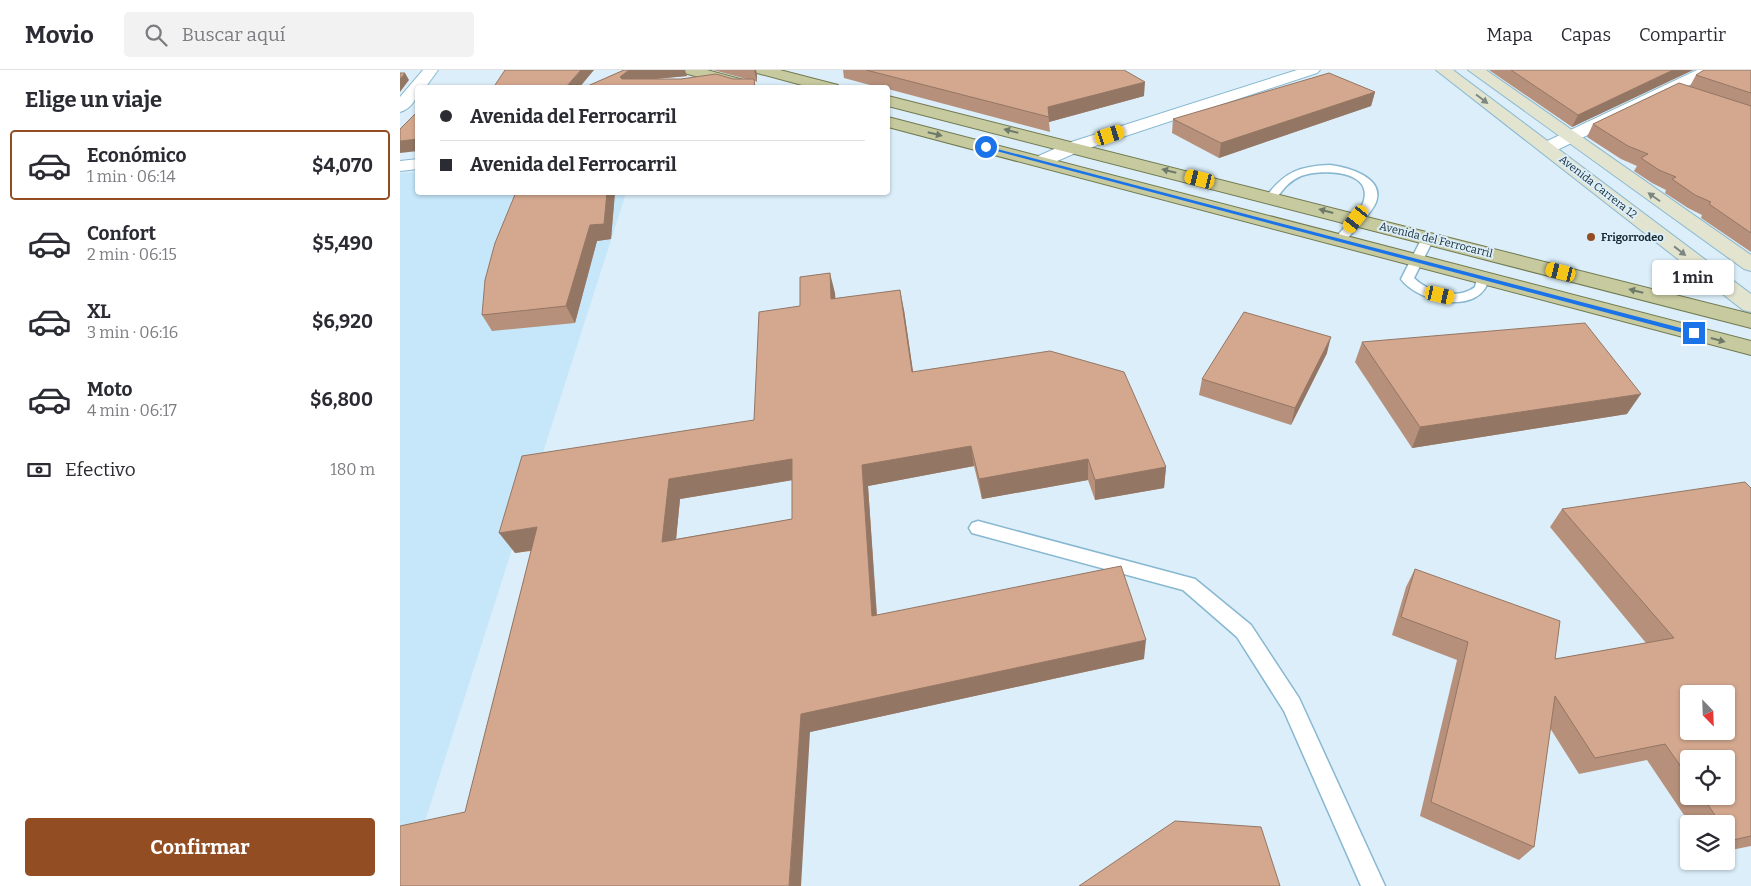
<!DOCTYPE html>
<html lang="es">
<head>
<meta charset="utf-8">
<style>
	:root { --surface:#fff; --page:#f2f2f3; --text:#2b2b33; --muted:#7c7c81; --line:#e1e1e2; --accent:#924e22 }
	body { margin:0; font-family:Bitter,serif; background:var(--page); color:var(--text); height:100vh; display:flex; flex-direction:column; font-size:19px; white-space:nowrap }
	* { box-sizing:border-box; margin:0 }
	p { font-size:16px; color:var(--muted) }
	.icon { flex:none; width:28px; height:28px; fill:none; stroke:currentColor; stroke-width:2; stroke-linecap:round; stroke-linejoin:round }
	.map { position:relative; flex:1; overflow:hidden }
	.side { display:flex; flex-direction:column; background:var(--surface); width:400px }
	.side>* { flex:none }
	.hud { position:absolute; left:15px; top:15px; width:475px; height:110px; border-radius:5px; box-shadow:0 1px 4px #0004; display:grid; align-content:center; height:110px; padding:0 25px; background:var(--surface) }
	.needle { width:32px; rotate:157deg }
	.tools { position:absolute; left:1280px; top:615px; display:grid; gap:10px }
	.tools a { display:grid; place-items:center; width:55px; height:55px; border-radius:5px; background:var(--surface); box-shadow:0 1px 4px #0004; font-size:25px }
	.end { position:absolute; width:22px; height:22px; margin:-11px; border:6px solid #1a73e8; background:#fff; box-shadow:0 0 0 2px #fff }
	.from { border-radius:50% }
	.bubble { position:absolute; height:35px; border-radius:5px; background:var(--surface); box-shadow:0 1px 4px #0004; font-size:16px; font-weight:700; line-height:35px; text-align:center }
	.car { position:absolute; width:15px; height:30px; margin:-15px -8px; border-radius:6px; box-shadow:0 0 4px 1px #0007; background:linear-gradient(#f5c518 24%,#345 0 40%,#f5c518 0 76%,#345 0 86%,#f5c518 0) }
	.hud b { display:flex; align-items:center; gap:18px; height:48px; font-size:19px }
	.hud b+b { border-top:1px solid var(--line) }
	.hud i { width:12px; height:12px; background:var(--text) }
	ul { padding:0; list-style:none }
	li { display:flex; align-items:center; gap:15px; height:70px; margin:0 10px 8px; padding:0 15px; border:2px solid transparent; border-radius:5px }
	li div { flex:1 }
	li b { display:block; font-size:19px }
	li em { font-style:normal; font-weight:700 }
	li.active { border-color:var(--accent) }
	li>.icon { width:45px; height:45px; stroke-width:1.5 }
	h2 { padding:0 25px; font-size:22px; line-height:60px }
	.pay { display:flex; align-items:center; gap:12px; height:55px; padding:0 25px; font-size:19px }
	.pay p { margin-inline-start:auto }
	.action { display:flex; gap:10px; margin-top:auto; padding:10px 25px }
	.action a { flex:1; height:58px; border-radius:5px; background:var(--accent); color:#fff; font-size:20px; font-weight:700; line-height:58px; text-align:center }
	header { display:flex; align-items:center; gap:30px; box-sizing:border-box; height:70px; padding:0 25px; background:var(--surface); border-bottom:1px solid var(--line) }
	header strong { font-size:24px }
	nav { display:flex; gap:28px; margin-inline-start:auto; font-size:18px }
	.search { width:350px; height:45px; background:var(--page); display:flex; align-items:center; gap:12px; box-sizing:border-box; padding:0 18px; border-radius:5px; color:var(--muted); font-size:19px }
	main { display:flex; flex:1; min-height:0 }
	.map>svg:first-child { display:block }
	.built { fill:#c5e7f9 }
	.lines { fill:none; stroke-linecap:round; stroke-linejoin:round }
	.lane-casing { stroke:#88b8d1; stroke-width:3 }
	.street-casing { stroke:#88b8d1; stroke-width:2 }
	.secondary-casing { stroke:#88b8d1; stroke-width:2 }
	.primary-casing { stroke:#717a50; stroke-width:2 }
	.lane { fill:#fff; fill-rule:evenodd }
	.street { fill:#fff; fill-rule:evenodd }
	.secondary { fill:#e3e4cf; fill-rule:evenodd }
	.primary { fill:#c7c99f; fill-rule:evenodd }
	.wall { fill:#b6907b; fill-rule:evenodd }
	.shaded-wall { fill:#947664 }
	.building { fill:#d4a88f; stroke:#947664; fill-rule:evenodd }
	.oneway { fill:#7c8781 }
	.oneway2 { fill:#6e7a69 }
	.route { fill:#1a73e8 }
	.poi-dot { fill:#924e22; stroke:#dbeef9; stroke-width:2 }
	.labels { text-anchor:middle; dominant-baseline:central; stroke-width:4; stroke-linejoin:round; paint-order:stroke }
	.far-street-label { font-size:11px; fill:#162a33; stroke:#dbeef9 }
	.far-poi-label { font-size:11px; font-weight:bold; fill:#162a33; stroke:#dbeef9; text-anchor:start }
</style>
</head>
<body>
<header>
<strong>Movio</strong>
<div class="search"><svg class="icon" aria-label="search" viewBox="0 0 24 24"><circle cx="10" cy="10" r="6"/><path d="M15 15l6 6"/></svg>Buscar aquí</div>
<nav><a>Mapa</a><a>Capas</a><a>Compartir</a></nav>
</header>
<main>
<section class="side">
<h2>Elige un viaje</h2>
<ul>
<li class="active"><svg class="icon" aria-label="car" viewBox="0 0 24 24"><path d="M5 17H2v-5l4-1 3-4h7l3 4 3 1v5h-3M9 17h6M6 11h13"/><circle cx="7" cy="17" r="2"/><circle cx="17" cy="17" r="2"/></svg><div><b>Económico</b><p>1 min · 06:14</p></div><em>$4,070</em></li>
<li><svg class="icon" aria-label="car" viewBox="0 0 24 24"><path d="M5 17H2v-5l4-1 3-4h7l3 4 3 1v5h-3M9 17h6M6 11h13"/><circle cx="7" cy="17" r="2"/><circle cx="17" cy="17" r="2"/></svg><div><b>Confort</b><p>2 min · 06:15</p></div><em>$5,490</em></li>
<li><svg class="icon" aria-label="car" viewBox="0 0 24 24"><path d="M5 17H2v-5l4-1 3-4h7l3 4 3 1v5h-3M9 17h6M6 11h13"/><circle cx="7" cy="17" r="2"/><circle cx="17" cy="17" r="2"/></svg><div><b>XL</b><p>3 min · 06:16</p></div><em>$6,920</em></li>
<li><svg class="icon" aria-label="car" viewBox="0 0 24 24"><path d="M5 17H2v-5l4-1 3-4h7l3 4 3 1v5h-3M9 17h6M6 11h13"/><circle cx="7" cy="17" r="2"/><circle cx="17" cy="17" r="2"/></svg><div><b>Moto</b><p>4 min · 06:17</p></div><em>$6,800</em></li>
</ul>
<div class="pay"><svg class="icon" aria-label="cash" viewBox="0 0 24 24"><path d="M3 7h18v10H3z"/><circle cx="12" cy="12" r="2"/></svg>Efectivo<p>180 m</p></div>
<div class="action"><a>Confirmar</a></div>
</section>
<div class="map">
<svg width="1351" height="816" viewBox="0 0 1351 816">
	<rect width="100%" height="100%" fill="#dbeef9"/>
	<polygon class="built" points="17,102 18,122 226,123 18,773 0,816 0,103"/>
	<g class="lines">
		<g class="lane-casing">
			<g id="lane">
				<path d="M930,95C947,97 985,107 976,132C972,143 952,162 944,173L940,174L934,170C941,160 962,141 964,130C972,99 919,99 901,106C889,111 883,119 876,129H868L866,127C884,102 900,96 930,95Z"/>
				<path d="M1028,164L1034,168L1014,208C1029,223 1058,230 1075,217L1077,208L1083,204L1089,208C1082,246 1018,233 1001,209L1022,168Z"/>
				<polygon points="578,451 795,509 851,555 899,628 985,816 961,816 884,641 837,567 783,520 572,463 569,458 572,453"/>
			</g>
		</g>
		<g class="street-casing">
			<g id="street">
				<path d="M23,0H38L25,18H18C18,28 11,39 0,42V27Z"/>
				<polygon points="897,0 920,0 917,3 680,81 648,95 636,95 633,91 636,87 668,73"/>
				<polygon points="1297,0 1316,0 1314,3 1153,82 1141,82 1138,78 1141,74"/>
				<polygon points="18,89 18,99 0,101 0,91"/>
			</g>
		</g>
		<g class="secondary-casing">
			<g id="secondary">
				<polygon points="1036,0 1053,0 1351,224 1351,242 1343,240"/>
				<polygon points="1068,0 1086,0 1351,185 1351,201 1344,199"/>
			</g>
		</g>
		<g class="primary-casing">
			<g id="primary">
				<polygon points="282,0 307,0 351,12 354,15 352,18 338,18 284,3"/>
				<polygon points="354,0 380,0 438,15 440,18 413,18 357,3"/>
				<polygon points="488,26 1351,244 1351,258 488,36"/>
				<polygon points="488,47 1351,271 1351,285 488,57"/>
			</g>
		</g>
		<use href="#lane" class="lane"/>
		<use href="#street" class="street"/>
		<use href="#secondary" class="secondary"/>
		<use href="#primary" class="primary"/>
	</g>
	<g class="wall">
		<polygon points="224,0 287,6 254,9 346,9 313,0 356,0 357,5 357,12 355,11 183,18"/>
		<polygon points="443,0 724,0 744,26 649,52 650,62 488,19 488,18 481,18 444,8"/>
		<polygon points="1089,0 1293,0 1172,57"/>
		<polygon points="1351,0 1351,182 1301,148 1302,145 1288,138 1265,123 1266,120 1252,113 1234,101 1237,96 1221,89 1187,67 1193,54 1290,16 1296,5"/>
		<polygon points="975,22 971,36 819,88 772,63 773,49"/>
		<polygon points="116,122 215,122 211,169 197,171 175,253 92,261 82,245"/>
		<path d="M435,223V229L504,240L513,302L766,397L764,418L695,430L688,410L582,429L574,396L468,416L477,545L744,589L410,662L65,742L131,481L115,483L354,350L400,236ZM392,410V449L276,469L280,429Z"/>
		<polygon points="962,272 1227,344 1012,378 955,292"/>
		<polygon points="927,283 891,355 799,325 802,309"/>
		<path d="M1351,418V776L1326,781V754H1290L1247,690L1179,704L1150,658L1134,777L1119,790L1020,746L1057,590L992,565L1006,517L1015,499L1155,589L1246,573L1150,457L1162,439ZM1289,689L1326,726H1289Z"/>
	</g>
	<g class="shaded-wall">
		<polygon points="181,0 194,0 179,18 165,18"/>
		<polygon points="229,0 285,0 287,6 233,11 225,18 220,7"/>
		<polygon points="354,0 356,0 357,5 357,12"/>
		<polygon points="1273,0 1293,0 1172,57 1178,45"/>
		<polygon points="5,3 9,10 0,22 0,9"/>
		<polygon points="745,12 744,26 649,52 648,37"/>
		<polygon points="975,22 971,36 819,88 821,73"/>
		<polygon points="18,69 18,81 0,83 0,71"/>
		<polygon points="207,122 215,122 211,169 197,171 175,253 166,236 190,155"/>
		<polygon points="430,203 435,223 437,249 431,229"/>
		<polygon points="500,220 504,240 516,322 512,302"/>
		<polygon points="931,267 927,283 891,355 895,338"/>
		<polygon points="1241,324 1227,344 1012,378 1020,357"/>
		<polygon points="571,376 574,396 468,416 478,565 472,546 462,395"/>
		<polygon points="392,389 399,409 280,429 274,491 262,472 269,409"/>
		<polygon points="688,389 688,410 582,429 579,409"/>
		<polygon points="766,397 764,418 695,430 695,410"/>
		<polygon points="137,457 152,477 115,483 99,463"/>
		<polygon points="746,570 744,589 410,662 401,816 389,816 401,644"/>
	</g>
	<g class="building">
		<polygon points="105,0 181,0 165,18 93,18"/>
		<polygon points="224,0 233,0 229,0 220,7 222,9 281,9 316,4 333,9 354,9 355,18 183,18"/>
		<polygon points="466,0 724,0 745,12 648,37 649,47"/>
		<polygon points="1111,0 1273,0 1178,45"/>
		<polygon points="1304,0 1351,0 1351,23 1296,5"/>
		<polygon points="0,3 5,3 0,9"/>
		<polygon points="929,3 975,22 821,73 773,49"/>
		<polygon points="1279,13 1351,36 1351,163 1309,134 1311,132 1295,125 1272,109 1276,107 1259,100 1241,88 1248,84 1228,76 1193,54"/>
		<polygon points="18,41 18,69 0,71 0,59"/>
		<polygon points="116,122 207,122 204,154 190,155 166,236 82,245 85,210 95,173"/>
		<path d="M430,203L431,229L500,220L512,302L650,281L724,302L766,397L695,410L688,389L579,409L571,376L462,395L472,546L721,496L746,570L401,644L389,816H0V756L65,742L137,457L99,463L122,386L354,350L359,242L400,236V207ZM392,389V449L262,472L269,409Z"/>
		<polygon points="844,242 931,267 895,338 802,309"/>
		<polygon points="1185,253 1241,324 1020,357 962,272"/>
		<path d="M1345,412L1351,418V766L1333,770L1326,761V754H1321L1302,726H1326V689H1289V708L1265,674L1195,688L1155,626L1134,777L1031,732L1068,572L1001,547L1015,499L1160,551L1155,589L1274,568L1162,439ZM1289,624H1326V661H1289Z"/>
		<polygon points="775,751 861,757 880,816 679,816"/>
	</g>
	<defs><path id="oneway-solid" d="M-6-.8H1V-3.2L6.5 0L1 3.2V.8H-6Z" transform="scale(1.25)"/></defs>
	<g class="oneway">
		<use href="#oneway-solid" transform="translate(1082 29) rotate(37)"/>
		<use href="#oneway-solid" transform="translate(1254 127) rotate(-145)"/>
		<use href="#oneway-solid" transform="translate(1280 181) rotate(38)"/>
	</g>
	<g class="oneway2">
		<use href="#oneway-solid" transform="translate(611 61) rotate(-166)"/>
		<use href="#oneway-solid" transform="translate(535 64) rotate(14)"/>
		<use href="#oneway-solid" transform="translate(769 101) rotate(-166)"/>
		<use href="#oneway-solid" transform="translate(926 141) rotate(-165)"/>
		<use href="#oneway-solid" transform="translate(1236 221) rotate(-166)"/>
		<use href="#oneway-solid" transform="translate(1318 270) rotate(15)"/>
	</g>
	<polygon class="route" points="586,76 1296,262 1297,263 1291,265 585,78"/>
	<circle class="poi-dot" cx="1191" cy="167" r="5"/>
	<g class="labels">
		<g class="far-street-label">
			<text transform="translate(1198 117) rotate(38)">Avenida Carrera 12</text>
			<text transform="translate(1036 170) rotate(14)">Avenida del Ferrocarril</text>
		</g>
		<g class="far-poi-label">
			<text x="1201" y="167">Frigorrodeo</text>
		</g>
	</g>
</svg>
<div class="tools">
<a><svg class="needle" viewBox="-14 -14 28 28"><path d="M0-13l5 13h-10z" fill="#e53935"/><path d="M0 13l5-13h-10z" fill="#7c7c81"/></svg></a>
<a><svg class="icon" aria-label="locate" viewBox="0 0 24 24"><circle cx="12" cy="12" r="6"/><path d="M12 2v4M12 18v4M2 12h4M18 12h4"/></svg></a>
<a><svg class="icon" aria-label="layers" viewBox="0 0 24 24"><path d="M12 4l9 5-9 5-9-5zM3 14l9 5 9-5"/></svg></a>
</div>
<i class="end from" style="left:586px;top:77px"></i>
<i class="end" style="left:1294px;top:263px"></i>
<div class="bubble" style="left:1252px;top:190px;width:82px">1 min</div>
<i class="car" style="left:710px;top:65px;rotate:72deg"></i>
<i class="car" style="left:800px;top:109px;rotate:284deg"></i>
<i class="car" style="left:956px;top:149px;rotate:218deg"></i>
<i class="car" style="left:1161px;top:202px;rotate:284deg"></i>
<i class="car" style="left:1040px;top:225px;rotate:103deg"></i>
<div class="hud">
<b><i class="from"></i>Avenida del Ferrocarril</b>
<b><i></i>Avenida del Ferrocarril</b>
</div>
</div>
</main>
</body>
</html>
